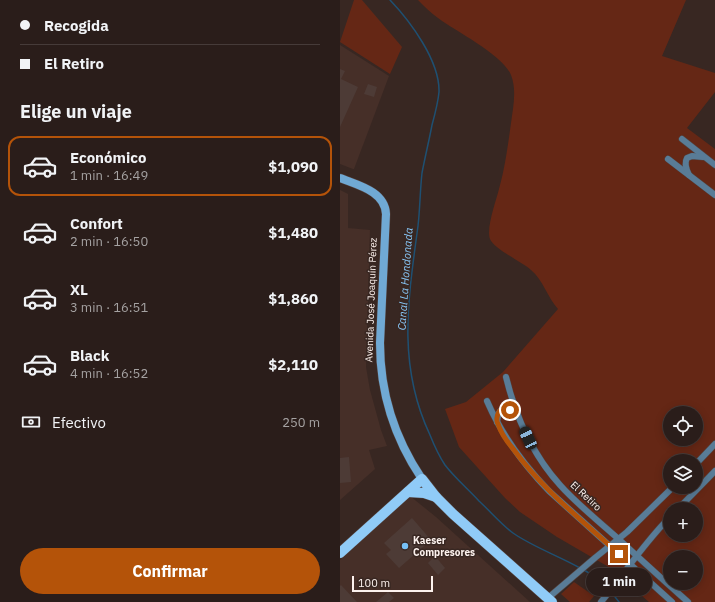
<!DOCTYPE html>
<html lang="es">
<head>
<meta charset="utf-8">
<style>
	:root { --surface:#2a1d1a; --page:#322623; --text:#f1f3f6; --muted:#a5a2a2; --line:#463b39; --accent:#b45309 }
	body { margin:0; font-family:"IBM Plex Sans",sans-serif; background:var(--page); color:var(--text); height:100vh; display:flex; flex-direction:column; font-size:15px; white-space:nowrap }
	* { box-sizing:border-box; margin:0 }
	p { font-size:13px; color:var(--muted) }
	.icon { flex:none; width:22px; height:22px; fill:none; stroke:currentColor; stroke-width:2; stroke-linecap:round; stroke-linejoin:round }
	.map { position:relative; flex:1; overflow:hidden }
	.panel { display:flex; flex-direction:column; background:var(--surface); width:340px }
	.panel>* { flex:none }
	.top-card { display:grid; align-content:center; height:88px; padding:0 20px; background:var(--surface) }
	.fabs { position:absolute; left:323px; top:406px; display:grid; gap:8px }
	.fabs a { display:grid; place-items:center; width:40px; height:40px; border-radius:50%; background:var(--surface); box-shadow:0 2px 10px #0003,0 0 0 1px var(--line); font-size:20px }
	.scale { position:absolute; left:12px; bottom:10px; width:81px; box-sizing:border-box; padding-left:4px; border:2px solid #fdf2ee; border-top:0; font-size:11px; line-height:14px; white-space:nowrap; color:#fdf2ee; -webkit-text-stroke:3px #382722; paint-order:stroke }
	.end { position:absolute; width:18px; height:18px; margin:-9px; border:5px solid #b45309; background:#fff; box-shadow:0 0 0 2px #fff }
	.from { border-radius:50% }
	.bubble { position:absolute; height:28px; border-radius:14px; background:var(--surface); box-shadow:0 2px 10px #0003,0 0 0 1px var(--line); font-size:13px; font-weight:800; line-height:28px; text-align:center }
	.car { position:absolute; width:12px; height:24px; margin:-12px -6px; border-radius:5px; box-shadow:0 0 3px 1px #0007; background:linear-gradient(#222 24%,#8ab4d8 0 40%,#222 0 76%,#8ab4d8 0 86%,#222 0) }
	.top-card b { display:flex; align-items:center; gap:14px; height:38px; font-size:15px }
	.top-card b+b { border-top:1px solid var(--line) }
	.top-card i { width:10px; height:10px; background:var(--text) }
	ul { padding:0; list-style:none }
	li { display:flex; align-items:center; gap:12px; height:60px; margin:0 8px 6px; padding:0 12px; border:2px solid transparent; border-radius:12px }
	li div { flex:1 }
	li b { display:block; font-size:15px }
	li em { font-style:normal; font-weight:800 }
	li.active { border-color:var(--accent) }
	li>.icon { width:36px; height:36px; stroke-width:1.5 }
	h2 { padding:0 20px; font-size:18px; line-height:48px }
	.pay { display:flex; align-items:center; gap:10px; height:44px; padding:0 20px; font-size:15px }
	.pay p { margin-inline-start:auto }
	.button { display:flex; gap:8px; margin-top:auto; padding:8px 20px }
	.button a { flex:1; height:46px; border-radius:24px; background:var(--accent); color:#fff; font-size:16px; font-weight:800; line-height:46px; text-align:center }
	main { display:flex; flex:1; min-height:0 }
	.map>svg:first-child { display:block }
	.built { fill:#462f28 }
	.green { fill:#652715; fill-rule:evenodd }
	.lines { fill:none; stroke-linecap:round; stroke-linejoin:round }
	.stream { stroke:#1f5072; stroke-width:1.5 }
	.building { fill:#4d3b36 }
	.minor-casing { stroke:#54433f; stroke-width:7 }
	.secondary-casing { stroke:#54433f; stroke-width:9 }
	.primary-casing { stroke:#54433f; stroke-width:11 }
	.minor { stroke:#597c97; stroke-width:6 }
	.secondary { stroke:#70a9d4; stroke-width:8 }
	.primary { stroke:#90cbf7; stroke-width:10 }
	.route { stroke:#b45309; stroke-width:5 }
	.poi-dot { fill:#76c0f7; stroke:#382722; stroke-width:1.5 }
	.labels { text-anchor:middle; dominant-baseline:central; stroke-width:3; stroke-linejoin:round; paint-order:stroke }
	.street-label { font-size:10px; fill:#fdf2ee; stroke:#382722 }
	.poi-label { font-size:10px; font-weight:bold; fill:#fdf2ee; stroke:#382722; text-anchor:start }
	.water-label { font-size:11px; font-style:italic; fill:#88c7f8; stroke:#382722 }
</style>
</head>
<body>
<main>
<section class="panel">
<div class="top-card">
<b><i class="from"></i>Recogida</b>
<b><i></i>El Retiro</b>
</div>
<h2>Elige un viaje</h2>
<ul>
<li class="active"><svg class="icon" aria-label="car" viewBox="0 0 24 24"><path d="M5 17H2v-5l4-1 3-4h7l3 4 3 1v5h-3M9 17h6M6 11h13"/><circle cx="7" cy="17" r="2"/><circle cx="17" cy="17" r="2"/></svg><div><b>Económico</b><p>1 min · 16:49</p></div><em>$1,090</em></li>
<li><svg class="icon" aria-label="car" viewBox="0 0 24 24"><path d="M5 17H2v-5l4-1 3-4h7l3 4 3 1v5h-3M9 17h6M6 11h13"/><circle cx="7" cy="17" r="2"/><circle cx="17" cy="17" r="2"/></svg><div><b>Confort</b><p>2 min · 16:50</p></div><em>$1,480</em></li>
<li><svg class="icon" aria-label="car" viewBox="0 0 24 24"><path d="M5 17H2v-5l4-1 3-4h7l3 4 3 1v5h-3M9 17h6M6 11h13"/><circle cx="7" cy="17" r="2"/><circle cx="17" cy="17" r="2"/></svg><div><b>XL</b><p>3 min · 16:51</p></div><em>$1,860</em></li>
<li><svg class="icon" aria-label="car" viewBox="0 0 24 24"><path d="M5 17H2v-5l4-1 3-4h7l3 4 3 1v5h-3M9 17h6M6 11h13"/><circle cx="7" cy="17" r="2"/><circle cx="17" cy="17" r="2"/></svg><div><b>Black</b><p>4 min · 16:52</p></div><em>$2,110</em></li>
</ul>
<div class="pay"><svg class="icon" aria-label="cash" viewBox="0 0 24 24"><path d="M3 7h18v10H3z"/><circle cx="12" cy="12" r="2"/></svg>Efectivo<p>250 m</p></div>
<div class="button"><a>Confirmar</a></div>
</section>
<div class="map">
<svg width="375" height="602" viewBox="0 0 375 602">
	<rect width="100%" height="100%" fill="#382722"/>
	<g class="built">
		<polygon points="0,45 49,76 14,169 13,169 0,164"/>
		<polygon points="0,190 8,194 8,228 30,230 26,367 30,390 41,430 47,446 29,450 35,469 0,500"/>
		<polygon points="70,496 96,517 190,602 0,602 0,560"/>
	</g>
	<g class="green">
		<polygon points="14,0 22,0 62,47 50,74 0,42"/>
		<path d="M78,0H346L322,56L375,73V92L347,128L375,149V602H309L267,566L217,537L180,512L165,498L119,447L105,409L126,402L163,372L218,309C208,298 203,280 191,270C182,262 154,249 150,239C146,228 156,201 159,189C165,168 168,145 171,123C173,108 177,90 171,75C163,55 117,32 98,18C91,13 84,6 78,0ZM330,413H356V439H330ZM330,461H356V487H330ZM330,509H356V535H330ZM330,557H356V583H330Z"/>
		<polygon points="234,582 254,596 249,602 230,602 221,594"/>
	</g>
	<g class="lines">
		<g class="stream">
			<path d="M50,0C70,21 100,61 99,92C98,103 95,114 92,125C89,141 85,157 82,173C80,191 80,209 78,226C68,300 57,365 90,435C94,445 99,456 105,465C115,478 128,489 139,501C149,510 162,525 173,533C193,547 219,556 240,568"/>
			<polyline points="244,570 262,581 269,590"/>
			<polyline points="272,593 279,602"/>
		</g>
	</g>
	<g class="building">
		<polygon points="0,69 5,71 1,79 18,87 0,127"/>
		<polygon points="28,84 37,87 34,97 24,94"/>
		<polygon points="9,457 11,482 0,483 0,458"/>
		<polygon points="72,518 91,540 59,568 46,554 51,550 44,543"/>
		<polygon points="95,556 105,568 98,575 88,563"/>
		<polygon points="1,585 17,602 0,602 0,586"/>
		<polygon points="48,592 54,598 49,602 36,602"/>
	</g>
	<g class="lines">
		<g class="minor-casing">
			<g id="minor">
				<polyline points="342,139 375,165"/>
				<polyline points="328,159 375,195"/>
				<path d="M349,175C346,169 344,163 347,158L352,156L363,157"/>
				<path d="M166,377C176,418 192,454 220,485C236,503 256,519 274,535C298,557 323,580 348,602"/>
				<path d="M147,401C162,436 183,464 209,491L332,602"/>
				<path d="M157,422C158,408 165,405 176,414"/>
				<polyline points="356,464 375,444"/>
				<polyline points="338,509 375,471"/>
				<polyline points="208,598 256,557 287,532 333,487"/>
				<path d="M261,602C284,574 304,543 330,517"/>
			</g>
		</g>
		<g class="secondary-casing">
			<path id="secondary" d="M0,178C17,185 45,191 46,214L40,343C40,392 55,439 82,479"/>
		</g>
		<g class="primary-casing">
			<g id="primary">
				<polyline points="68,492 84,493 96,497"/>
				<polyline points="0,553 82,479 96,497 113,514 212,602"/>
			</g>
		</g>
		<use href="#minor" class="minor"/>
		<use href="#secondary" class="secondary"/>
		<use href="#primary" class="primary"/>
	</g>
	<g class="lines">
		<path class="route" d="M170,410C166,408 162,408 159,412C157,415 156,421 158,424C161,433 168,443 174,450C203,490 243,521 279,554"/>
	</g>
	<circle class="poi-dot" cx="65" cy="546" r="4"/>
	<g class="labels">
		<g class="street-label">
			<text transform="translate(31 300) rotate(-88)">Avenida José Joaquín Pérez</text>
			<text transform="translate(246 496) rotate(43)">El Retiro</text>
		</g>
		<g class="poi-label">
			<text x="73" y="540">Kaeser<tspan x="73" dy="12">Compresores</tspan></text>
		</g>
		<g class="water-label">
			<text transform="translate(65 279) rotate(-86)">Canal La Hondonada</text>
		</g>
	</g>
</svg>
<div class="fabs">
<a><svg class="icon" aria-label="locate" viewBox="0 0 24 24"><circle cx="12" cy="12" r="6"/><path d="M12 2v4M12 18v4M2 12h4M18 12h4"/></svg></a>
<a><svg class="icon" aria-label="layers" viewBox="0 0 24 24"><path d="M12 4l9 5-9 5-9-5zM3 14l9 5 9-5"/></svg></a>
<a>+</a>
<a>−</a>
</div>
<div class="scale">100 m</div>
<i class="end from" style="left:170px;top:410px"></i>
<i class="end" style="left:279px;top:554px"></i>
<div class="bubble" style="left:246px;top:568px;width:66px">1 min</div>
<i class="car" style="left:188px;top:438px;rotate:335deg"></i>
</div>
</main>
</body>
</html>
